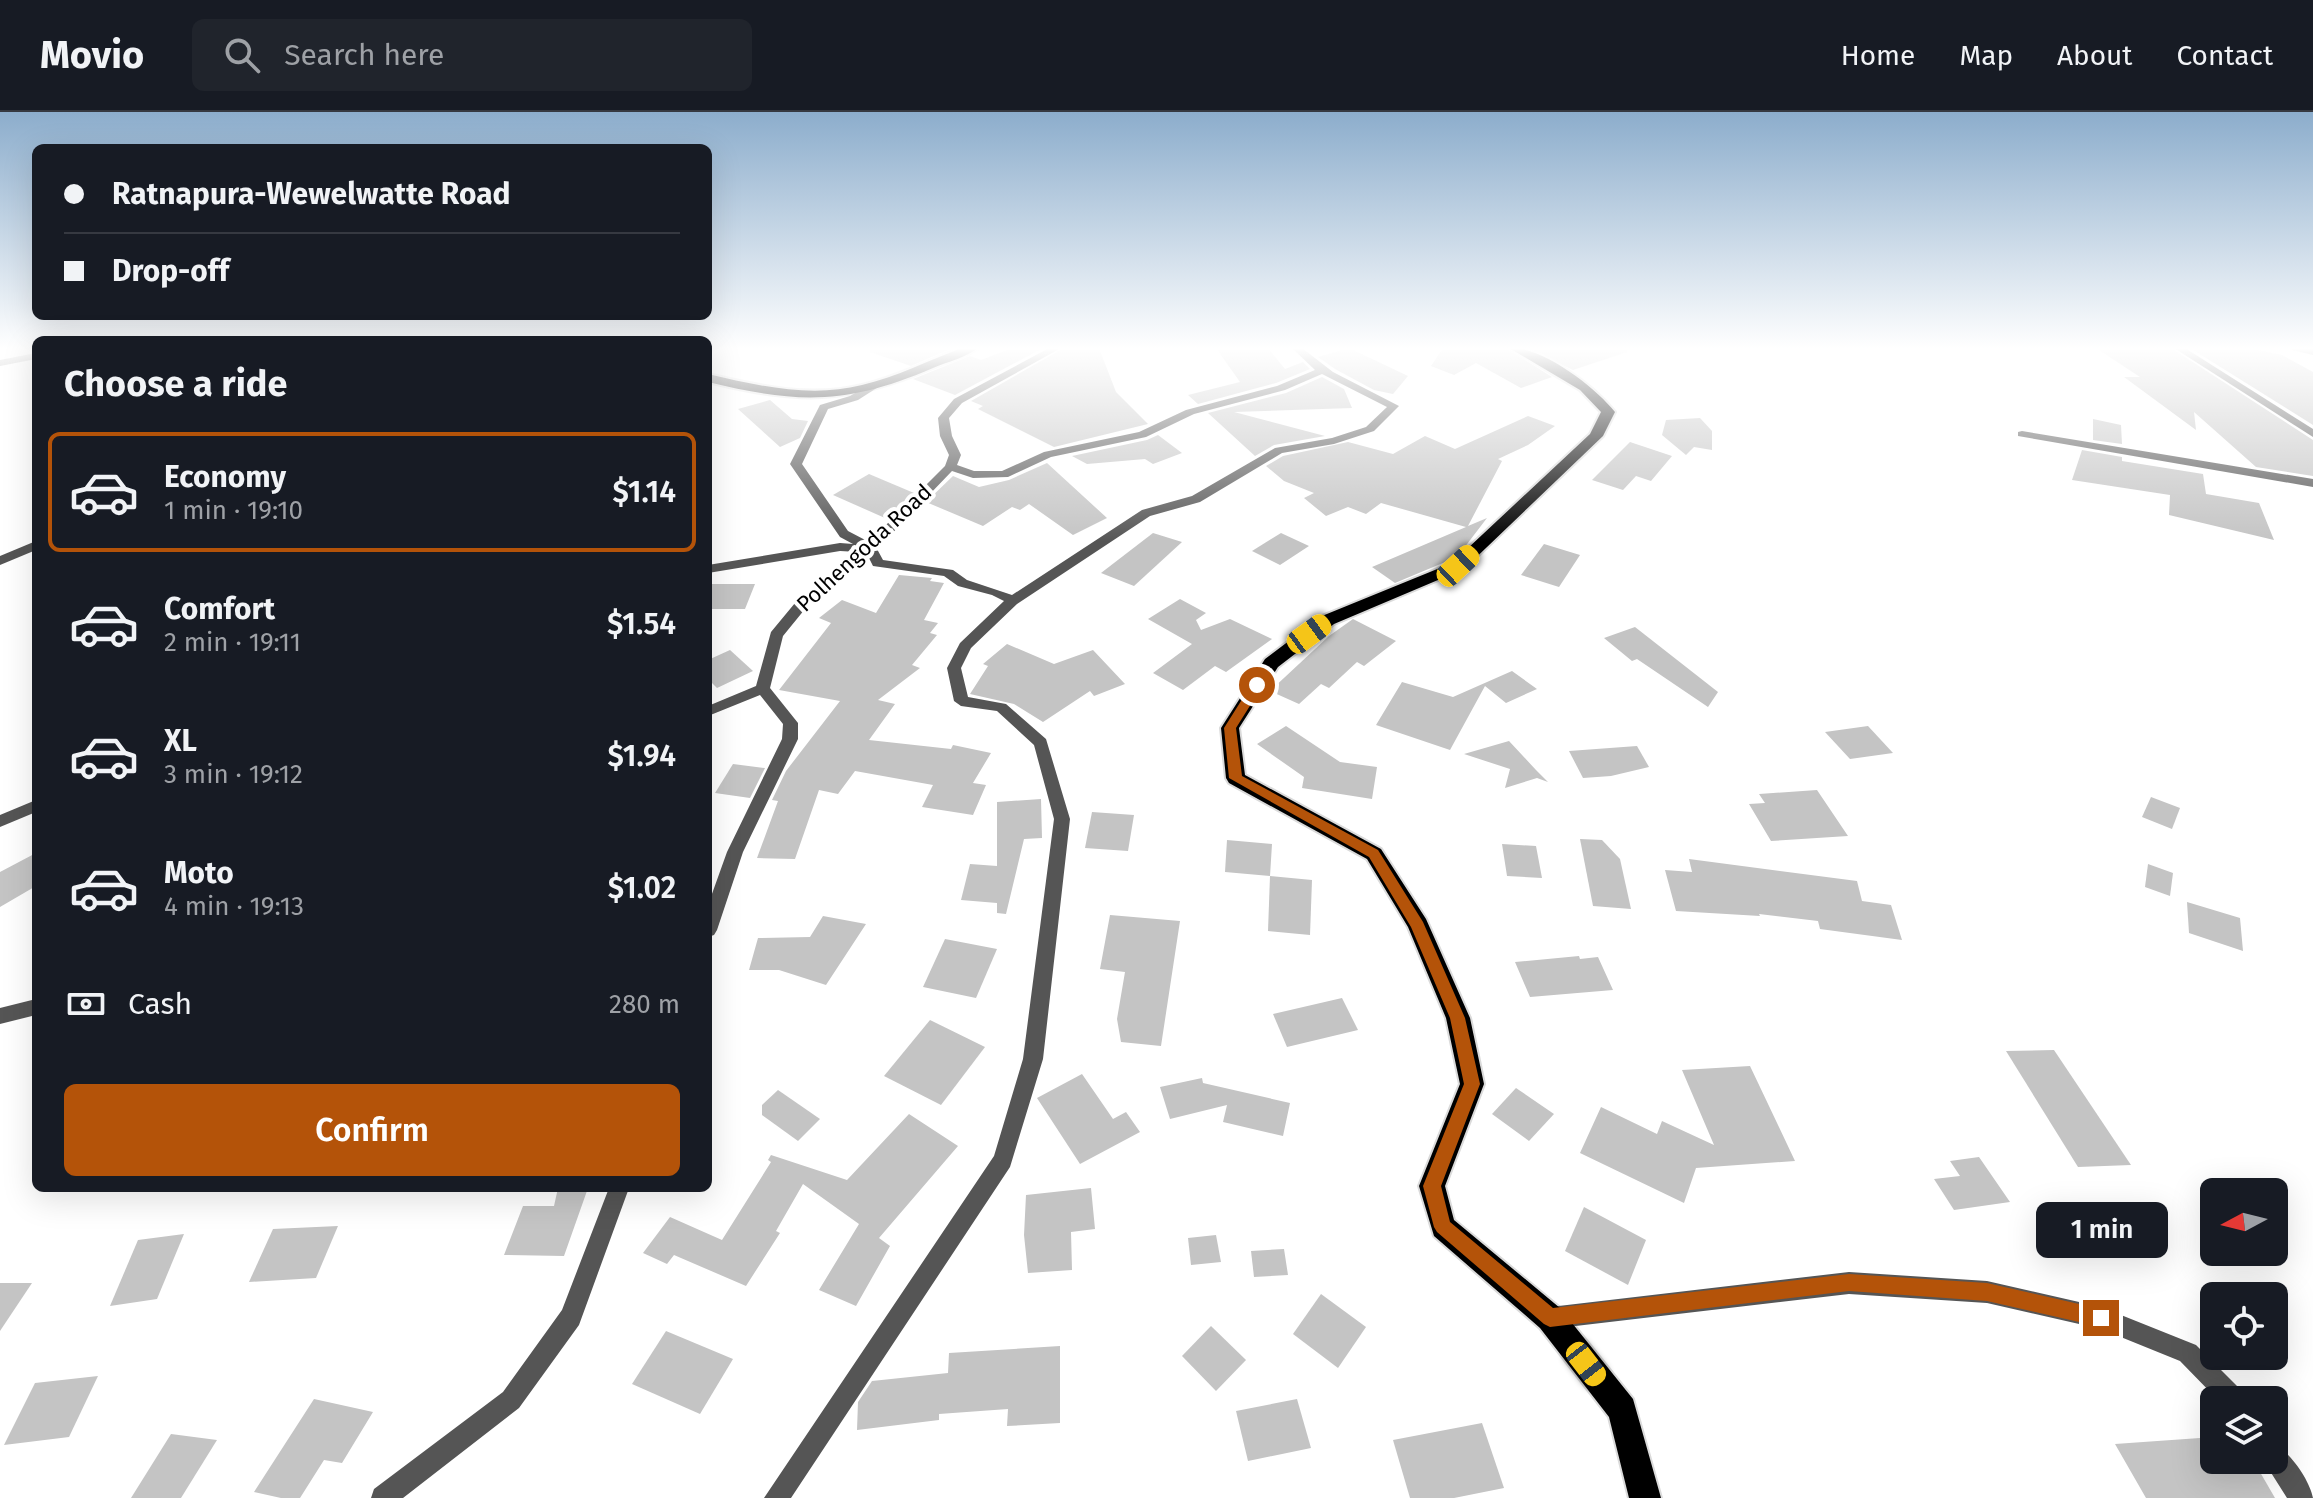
<!DOCTYPE html>
<html lang="en">
<head>
<meta charset="utf-8">
<style>
	:root { --surface:#171b24; --page:#20242c; --text:#f1f3f6; --muted:#9ea1a6; --line:#363941; --accent:#b45309 }
	body { margin:0; font-family:"Fira Sans",sans-serif; background:var(--page); color:var(--text); height:100vh; display:flex; flex-direction:column; font-size:30px; white-space:nowrap }
	* { box-sizing:border-box; margin:0 }
	p { font-size:26px; color:var(--muted) }
	.icon { flex:none; width:44px; height:44px; fill:none; stroke:currentColor; stroke-width:2; stroke-linecap:round; stroke-linejoin:round }
	.map { position:relative; flex:1; overflow:hidden }
	.sheet { position:absolute; left:32px; top:224px; width:680px; height:856px; display:flex; flex-direction:column; background:var(--surface); border-radius:12px; box-shadow:0 8px 32px #0002 }
	.sheet>* { flex:none }
	.top-card { position:absolute; left:32px; top:32px; width:680px; height:176px; border-radius:12px; box-shadow:0 8px 32px #0002; display:grid; align-content:center; height:176px; padding:0 32px; background:var(--surface) }
	.needle { width:52px; rotate:263deg }
	.fabs { position:absolute; left:2200px; top:1066px; display:grid; gap:16px }
	.fabs a { display:grid; place-items:center; width:88px; height:88px; border-radius:12px; background:var(--surface); box-shadow:0 8px 32px #0002; font-size:40px }
	.end { position:absolute; width:36px; height:36px; margin:-18px; border:10px solid #b45309; background:#fff; box-shadow:0 0 0 4px #fff }
	.from { border-radius:50% }
	.bubble { position:absolute; height:56px; border-radius:12px; background:var(--surface); box-shadow:0 8px 32px #0002; font-size:26px; font-weight:600; line-height:56px; text-align:center }
	.car { position:absolute; width:24px; height:48px; margin:-24px -12px; border-radius:10px; box-shadow:0 0 6px 2px #0007; background:linear-gradient(#f5c518 24%,#345 0 40%,#f5c518 0 76%,#345 0 86%,#f5c518 0) }
	.top-card b { display:flex; align-items:center; gap:28px; height:76px; font-size:30px }
	.top-card b+b { border-top:2px solid var(--line) }
	.top-card i { width:20px; height:20px; background:var(--text) }
	ul { padding:0; list-style:none }
	li { display:flex; align-items:center; gap:24px; height:120px; margin:0 16px 12px; padding:0 16px; border:4px solid transparent; border-radius:12px }
	li div { flex:1 }
	li b { display:block; font-size:30px }
	li em { font-style:normal; font-weight:600 }
	li.selected { border-color:var(--accent) }
	li>.icon { width:72px; height:72px; stroke-width:1.5 }
	h2 { padding:0 32px; font-size:36px; line-height:96px }
	.pay { display:flex; align-items:center; gap:20px; height:88px; padding:0 32px; font-size:30px }
	.pay p { margin-inline-start:auto }
	.primary-button { display:flex; gap:16px; margin-top:auto; padding:16px 32px }
	.primary-button a { flex:1; height:92px; border-radius:12px; background:var(--accent); color:#fff; font-size:32px; font-weight:600; line-height:92px; text-align:center }
	header { display:flex; align-items:center; gap:48px; box-sizing:border-box; height:112px; padding:0 40px; background:var(--surface); border-bottom:2px solid var(--line) }
	header strong { font-size:38px }
	nav { display:flex; gap:44px; margin-inline-start:auto; font-size:28px }
	.search { width:560px; height:72px; background:var(--page); display:flex; align-items:center; gap:20px; box-sizing:border-box; padding:0 28px; border-radius:12px; color:var(--muted); font-size:30px }
	.map>svg:first-child { display:block }
	.building { fill:#c4c4c4 }
	.lines { fill:none; stroke-linecap:round; stroke-linejoin:round }
	.primary-casing { stroke:#dbdbdb; stroke-width:4 }
	.minor { fill:#555; fill-rule:evenodd }
	.tertiary { fill:#555; fill-rule:evenodd }
	.primary { fill:#000; fill-rule:evenodd }
	.route { fill:#b45309 }
	.labels { text-anchor:middle; dominant-baseline:central; stroke-width:8; stroke-linejoin:round; paint-order:stroke }
	.street-label { font-size:22px; fill:#000; stroke:#fff }
</style>
</head>
<body>
<header>
<strong>Movio</strong>
<div class="search"><svg class="icon" aria-label="search" viewBox="0 0 24 24"><circle cx="10" cy="10" r="6"/><path d="M15 15l6 6"/></svg>Search here</div>
<nav><a>Home</a><a>Map</a><a>About</a><a>Contact</a></nav>
</header>
<div class="map">
<svg width="2313" height="1386" viewBox="0 0 2313 1386">
	<rect width="100%" height="100%" fill="#fff"/>
	<g class="building">
		<polygon points="870,236 944,236 950,237 911,254 870,240"/>
		<polygon points="1012,236 1043,236 955,283 913,267 970,244 981,248"/>
		<polygon points="1064,236 1099,236 1116,280 1148,312 1054,335 978,297 983,294 971,289"/>
		<polygon points="1216,236 1268,236 1285,257 1303,250 1310,257 1276,271 1198,292 1188,283 1240,270"/>
		<polygon points="1349,236 1408,264 1393,282 1374,278 1335,257 1318,245"/>
		<polygon points="1443,236 1506,236 1552,265 1521,276 1476,251 1454,263 1431,254"/>
		<polygon points="1527,236 1627,236 1627,240 1573,258"/>
		<polygon points="2096,236 2171,236 2313,328 2313,364 2256,355 2194,300 2196,318 2124,265 2140,265"/>
		<polygon points="2190,236 2248,236 2282,243 2313,260 2313,313"/>
		<polygon points="1322,265 1344,277 1352,296 1234,300 1325,324 1274,333 1255,344 1208,301 1286,281"/>
		<polygon points="770,288 792,307 808,309 800,326 780,335 738,297"/>
		<polygon points="1528,304 1555,314 1528,333 1498,347 1502,349 1468,414 1487,406 1464,436 1450,448 1395,471 1372,455 1466,415 1381,391 1366,402 1348,395 1326,404 1304,386 1314,381 1284,369 1266,354 1283,344 1348,330 1393,342 1425,324 1455,337"/>
		<polygon points="1700,306 1712,319 1712,338 1694,335 1686,343 1662,323 1666,308"/>
		<polygon points="2093,307 2121,313 2122,332 2093,328"/>
		<polygon points="1158,323 1182,341 1153,352 1145,347 1087,352 1072,344 1147,328"/>
		<polygon points="1630,330 1672,344 1651,369 1636,364 1623,378 1592,368"/>
		<polygon points="2082,338 2122,345 2122,349 2203,362 2206,382 2259,391 2274,428 2169,403 2170,383 2072,368"/>
		<polygon points="1047,351 1107,406 1073,423 1029,392 1020,398 1012,395 983,414 926,390 953,364 979,375 1009,368"/>
		<polygon points="869,362 914,381 885,406 833,383"/>
		<polygon points="1153,421 1182,430 1134,474 1101,461"/>
		<polygon points="1281,421 1309,434 1280,453 1252,439"/>
		<polygon points="1544,432 1580,443 1559,475 1521,463"/>
		<polygon points="899,463 932,466 930,469 944,471 924,508 938,511 930,521 937,523 912,553 920,556 878,588 895,592 869,628 951,637 953,633 991,641 973,671 986,673 973,703 922,695 933,673 855,659 838,682 819,678 795,747 757,746 778,689 772,688 786,659 840,589 779,578 831,511 819,506 842,488 876,501"/>
		<polygon points="708,472 755,472 745,497 708,497"/>
		<polygon points="1180,487 1206,501 1196,508 1201,518 1230,507 1272,527 1226,560 1215,554 1183,578 1153,561 1192,532 1148,507"/>
		<polygon points="1353,507 1396,529 1364,554 1357,550 1329,576 1321,572 1299,592 1270,579 1329,524"/>
		<polygon points="1635,515 1718,580 1708,595 1637,547 1632,549 1604,526"/>
		<polygon points="1007,532 1054,552 1093,538 1125,572 1094,584 1090,579 1043,610 1014,592 970,582 988,554 983,552"/>
		<polygon points="730,538 753,559 717,576 708,567 708,548"/>
		<polygon points="1512,559 1537,577 1506,591 1485,574 1450,638 1376,613 1402,570 1453,585"/>
		<polygon points="1286,614 1340,650 1377,655 1372,687 1302,676 1304,665 1257,632"/>
		<polygon points="1868,614 1893,641 1850,647 1825,620"/>
		<polygon points="1509,629 1536,658 1548,670 1537,666 1505,676 1510,657 1464,642"/>
		<polygon points="1637,634 1649,655 1611,664 1583,666 1569,639"/>
		<polygon points="733,652 765,656 750,686 715,681"/>
		<polygon points="1817,678 1848,724 1771,729 1749,692 1765,691 1759,682"/>
		<polygon points="2151,685 2180,696 2172,717 2142,705"/>
		<polygon points="1041,687 1042,726 1024,727 1006,802 997,801 997,791 961,788 970,752 997,754 997,690"/>
		<polygon points="1092,700 1134,703 1128,739 1085,736"/>
		<polygon points="1580,727 1602,728 1620,747 1631,797 1593,794"/>
		<polygon points="1227,728 1272,732 1270,764 1225,760"/>
		<polygon points="1502,732 1536,734 1542,766 1507,764"/>
		<polygon points="36,741 36,774 0,795 0,760"/>
		<polygon points="1689,747 1857,769 1862,789 1891,793 1902,828 1820,817 1818,809 1759,802 1760,804 1676,799 1665,758 1692,760"/>
		<polygon points="2148,752 2173,761 2170,784 2145,775"/>
		<polygon points="1270,764 1312,768 1310,823 1268,819"/>
		<polygon points="2187,790 2240,806 2243,839 2189,821"/>
		<polygon points="1110,803 1180,809 1161,934 1121,930 1117,907 1125,860 1100,857"/>
		<polygon points="823,804 866,812 826,873 779,858 749,858 758,826 810,825"/>
		<polygon points="945,827 997,837 976,886 923,875"/>
		<polygon points="1579,844 1580,847 1598,845 1613,878 1530,885 1515,850"/>
		<polygon points="1342,886 1358,918 1287,935 1273,902"/>
		<polygon points="930,908 985,935 941,993 884,964"/>
		<polygon points="2054,938 2131,1053 2078,1055 2006,939"/>
		<polygon points="1750,954 1795,1049 1696,1056 1684,1091 1580,1041 1601,995 1657,1022 1662,1009 1714,1033 1682,958"/>
		<polygon points="1082,962 1113,1007 1126,1000 1140,1020 1080,1052 1037,986"/>
		<polygon points="1202,966 1203,971 1290,991 1283,1024 1223,1010 1227,993 1170,1007 1160,975"/>
		<polygon points="1516,976 1554,1002 1529,1029 1492,1002"/>
		<polygon points="778,978 820,1007 798,1029 762,1003 762,993"/>
		<polygon points="909,1002 958,1034 879,1126 890,1134 856,1194 819,1178 859,1112 803,1072 776,1119 780,1121 746,1174 674,1143 667,1152 643,1141 670,1105 722,1128 771,1050 768,1048 771,1043 847,1068"/>
		<polygon points="1979,1045 2010,1090 1954,1098 1934,1067 1960,1064 1950,1049"/>
		<polygon points="558,1076 588,1076 564,1144 504,1143 523,1094 554,1094"/>
		<polygon points="1091,1076 1095,1117 1071,1120 1072,1158 1028,1161 1024,1123 1026,1083"/>
		<polygon points="1584,1095 1646,1128 1628,1173 1565,1139"/>
		<polygon points="338,1114 316,1166 249,1170 273,1117"/>
		<polygon points="184,1122 157,1187 110,1194 138,1128"/>
		<polygon points="1216,1123 1221,1150 1191,1153 1188,1126"/>
		<polygon points="1284,1137 1288,1163 1254,1165 1251,1139"/>
		<polygon points="0,1171 32,1171 0,1219"/>
		<polygon points="1321,1182 1366,1215 1338,1256 1293,1222"/>
		<polygon points="1211,1214 1246,1248 1216,1279 1182,1244"/>
		<polygon points="666,1219 733,1247 700,1302 632,1272"/>
		<polygon points="1060,1234 1060,1311 1007,1314 1008,1297 939,1302 939,1308 857,1318 858,1290 872,1269 948,1261 949,1241"/>
		<polygon points="98,1264 69,1325 4,1333 35,1271"/>
		<polygon points="314,1287 373,1300 342,1351 324,1348 300,1386 281,1386 254,1380"/>
		<polygon points="1297,1287 1311,1336 1248,1349 1236,1299"/>
		<polygon points="1482,1311 1504,1376 1454,1386 1410,1386 1393,1328"/>
		<polygon points="171,1322 217,1328 181,1386 131,1386"/>
		<polygon points="2214,1325 2214,1348 2253,1348 2275,1386 2146,1386 2115,1332"/>
	</g>
	<g class="lines">
		<g class="primary-casing">
			<g id="primary">
				<path d="M962,236H978C967,245 947,250 933,256C847,293 798,292 708,270V262C759,274 811,286 862,273C897,265 929,248 962,236Z"/>
				<path d="M1509,236C1542,234 1595,275 1615,300L1603,324L1464,457L1334,512L1278,555L1239,616L1245,663L1381,737L1426,807L1470,906L1484,972L1445,1074L1454,1108L1560,1196L1633,1287L1661,1386H1629L1609,1305L1540,1216L1434,1124L1419,1074L1460,972L1446,906L1408,815L1367,747L1229,671L1226,666L1221,616L1265,547L1322,504L1452,451L1590,322L1601,300L1580,278Z"/>
			</g>
		</g>
		<g class="minor">
			<path d="M1049,236H1061L962,291L949,306L952,324L961,343L957,353L974,359H1002L1044,340L1139,320L1186,298L1277,274L1315,258L1292,236H1302L1333,260L1399,294L1374,319L1334,332L1282,341L1200,390L1150,404L1017,492L971,536L961,556L968,585L1006,592L1046,627L1070,707L1043,947L1010,1055L791,1386H764L994,1044L1023,947L1054,707L1034,633L997,599L961,594L954,589L947,556L960,531L1004,489L992,483L958,474L944,464L873,454L868,444L805,497L783,524L770,576L798,611V627L743,740L717,818L714,823L708,825V793L727,740L782,627L783,612L760,583L708,604V594L756,574L771,520L795,491L858,440L840,439L708,461V453L840,431L853,432L840,425L790,352L820,293L850,284L874,270L883,272L858,288L828,297L802,352L848,419L869,430L945,354L949,343L940,324L938,306L954,287ZM1322,262L1387,295L1366,315L1332,326L1275,336L1192,384L1142,398L1012,483L967,468L953,458L883,448L877,437L952,359L973,366L1008,365L1051,345L1146,325L1194,302L1285,278Z"/>
			<polygon points="2291,236 2313,237 2313,243 2292,238"/>
			<polygon points="36,241 36,247 0,254 0,248"/>
			<polygon points="2022,319 2313,367 2313,375 2018,324 2018,320"/>
			<polygon points="36,429 36,438 0,453 0,444"/>
			<polygon points="36,688 36,700 0,715 0,703"/>
			<polygon points="36,887 36,903 0,912 0,896"/>
			<polygon points="609,1076 629,1076 579,1213 519,1296 403,1386 371,1386 374,1377 503,1280 562,1198"/>
			<polygon points="1849,1160 1987,1169 2101,1195 2196,1233 2243,1280 2247,1288 2218,1288 2180,1249 2101,1217 1987,1191 1849,1182 1550,1217 1542,1214 1539,1206 1542,1198 1550,1195"/>
			<path d="M2274,1333C2290,1339 2310,1369 2313,1386H2287L2263,1348H2274Z"/>
		</g>
		<polygon class="tertiary" points="2174,236 2185,236 2313,317 2313,325"/>
		<use href="#primary" class="primary"/>
	</g>
	<linearGradient id="sky" x2="0" y2="1"><stop stop-color="#8cadcc"/><stop offset="0.55" stop-color="#fff"/><stop offset="1" stop-color="#fff" stop-opacity="0"/></linearGradient>
	<rect width="2313" height="430" fill="url(#sky)"/>
	<polygon class="route" points="1253,570 1263,573 1236,616 1242,664 1378,738 1423,810 1465,906 1480,972 1441,1074 1450,1110 1553,1196 1849,1162 1987,1171 2101,1197 2108,1200 2110,1206 2108,1213 2101,1215 1987,1189 1849,1179 1550,1215 1544,1212 1437,1120 1434,1115 1423,1074 1464,972 1450,906 1411,815 1369,745 1229,666 1224,616"/>
	<g class="labels">
		<g class="street-label">
			<text transform="translate(864 436) rotate(-43)">Polhengoda Road</text>
		</g>
	</g>
</svg>
<div class="fabs">
<a><svg class="needle" viewBox="-14 -14 28 28"><path d="M0-13l5 13h-10z" fill="#e53935"/><path d="M0 13l5-13h-10z" fill="#9ea1a6"/></svg></a>
<a><svg class="icon" aria-label="locate" viewBox="0 0 24 24"><circle cx="12" cy="12" r="6"/><path d="M12 2v4M12 18v4M2 12h4M18 12h4"/></svg></a>
<a><svg class="icon" aria-label="layers" viewBox="0 0 24 24"><path d="M12 4l9 5-9 5-9-5zM3 14l9 5 9-5"/></svg></a>
</div>
<i class="end from" style="left:1257px;top:573px"></i>
<i class="end" style="left:2101px;top:1206px"></i>
<div class="bubble" style="left:2036px;top:1090px;width:132px">1 min</div>
<i class="car" style="left:1458px;top:454px;rotate:47deg"></i>
<i class="car" style="left:1309px;top:522px;rotate:54deg"></i>
<i class="car" style="left:1586px;top:1252px;rotate:142deg"></i>
<div class="top-card">
<b><i class="from"></i>Ratnapura-Wewelwatte Road</b>
<b><i></i>Drop-off</b>
</div>
<section class="sheet">
<h2>Choose a ride</h2>
<ul>
<li class="selected"><svg class="icon" aria-label="car" viewBox="0 0 24 24"><path d="M5 17H2v-5l4-1 3-4h7l3 4 3 1v5h-3M9 17h6M6 11h13"/><circle cx="7" cy="17" r="2"/><circle cx="17" cy="17" r="2"/></svg><div><b>Economy</b><p>1 min · 19:10</p></div><em>$1.14</em></li>
<li><svg class="icon" aria-label="car" viewBox="0 0 24 24"><path d="M5 17H2v-5l4-1 3-4h7l3 4 3 1v5h-3M9 17h6M6 11h13"/><circle cx="7" cy="17" r="2"/><circle cx="17" cy="17" r="2"/></svg><div><b>Comfort</b><p>2 min · 19:11</p></div><em>$1.54</em></li>
<li><svg class="icon" aria-label="car" viewBox="0 0 24 24"><path d="M5 17H2v-5l4-1 3-4h7l3 4 3 1v5h-3M9 17h6M6 11h13"/><circle cx="7" cy="17" r="2"/><circle cx="17" cy="17" r="2"/></svg><div><b>XL</b><p>3 min · 19:12</p></div><em>$1.94</em></li>
<li><svg class="icon" aria-label="car" viewBox="0 0 24 24"><path d="M5 17H2v-5l4-1 3-4h7l3 4 3 1v5h-3M9 17h6M6 11h13"/><circle cx="7" cy="17" r="2"/><circle cx="17" cy="17" r="2"/></svg><div><b>Moto</b><p>4 min · 19:13</p></div><em>$1.02</em></li>
</ul>
<div class="pay"><svg class="icon" aria-label="cash" viewBox="0 0 24 24"><path d="M3 7h18v10H3z"/><circle cx="12" cy="12" r="2"/></svg>Cash<p>280 m</p></div>
<div class="primary-button"><a>Confirm</a></div>
</section>
</div>
</body>
</html>
